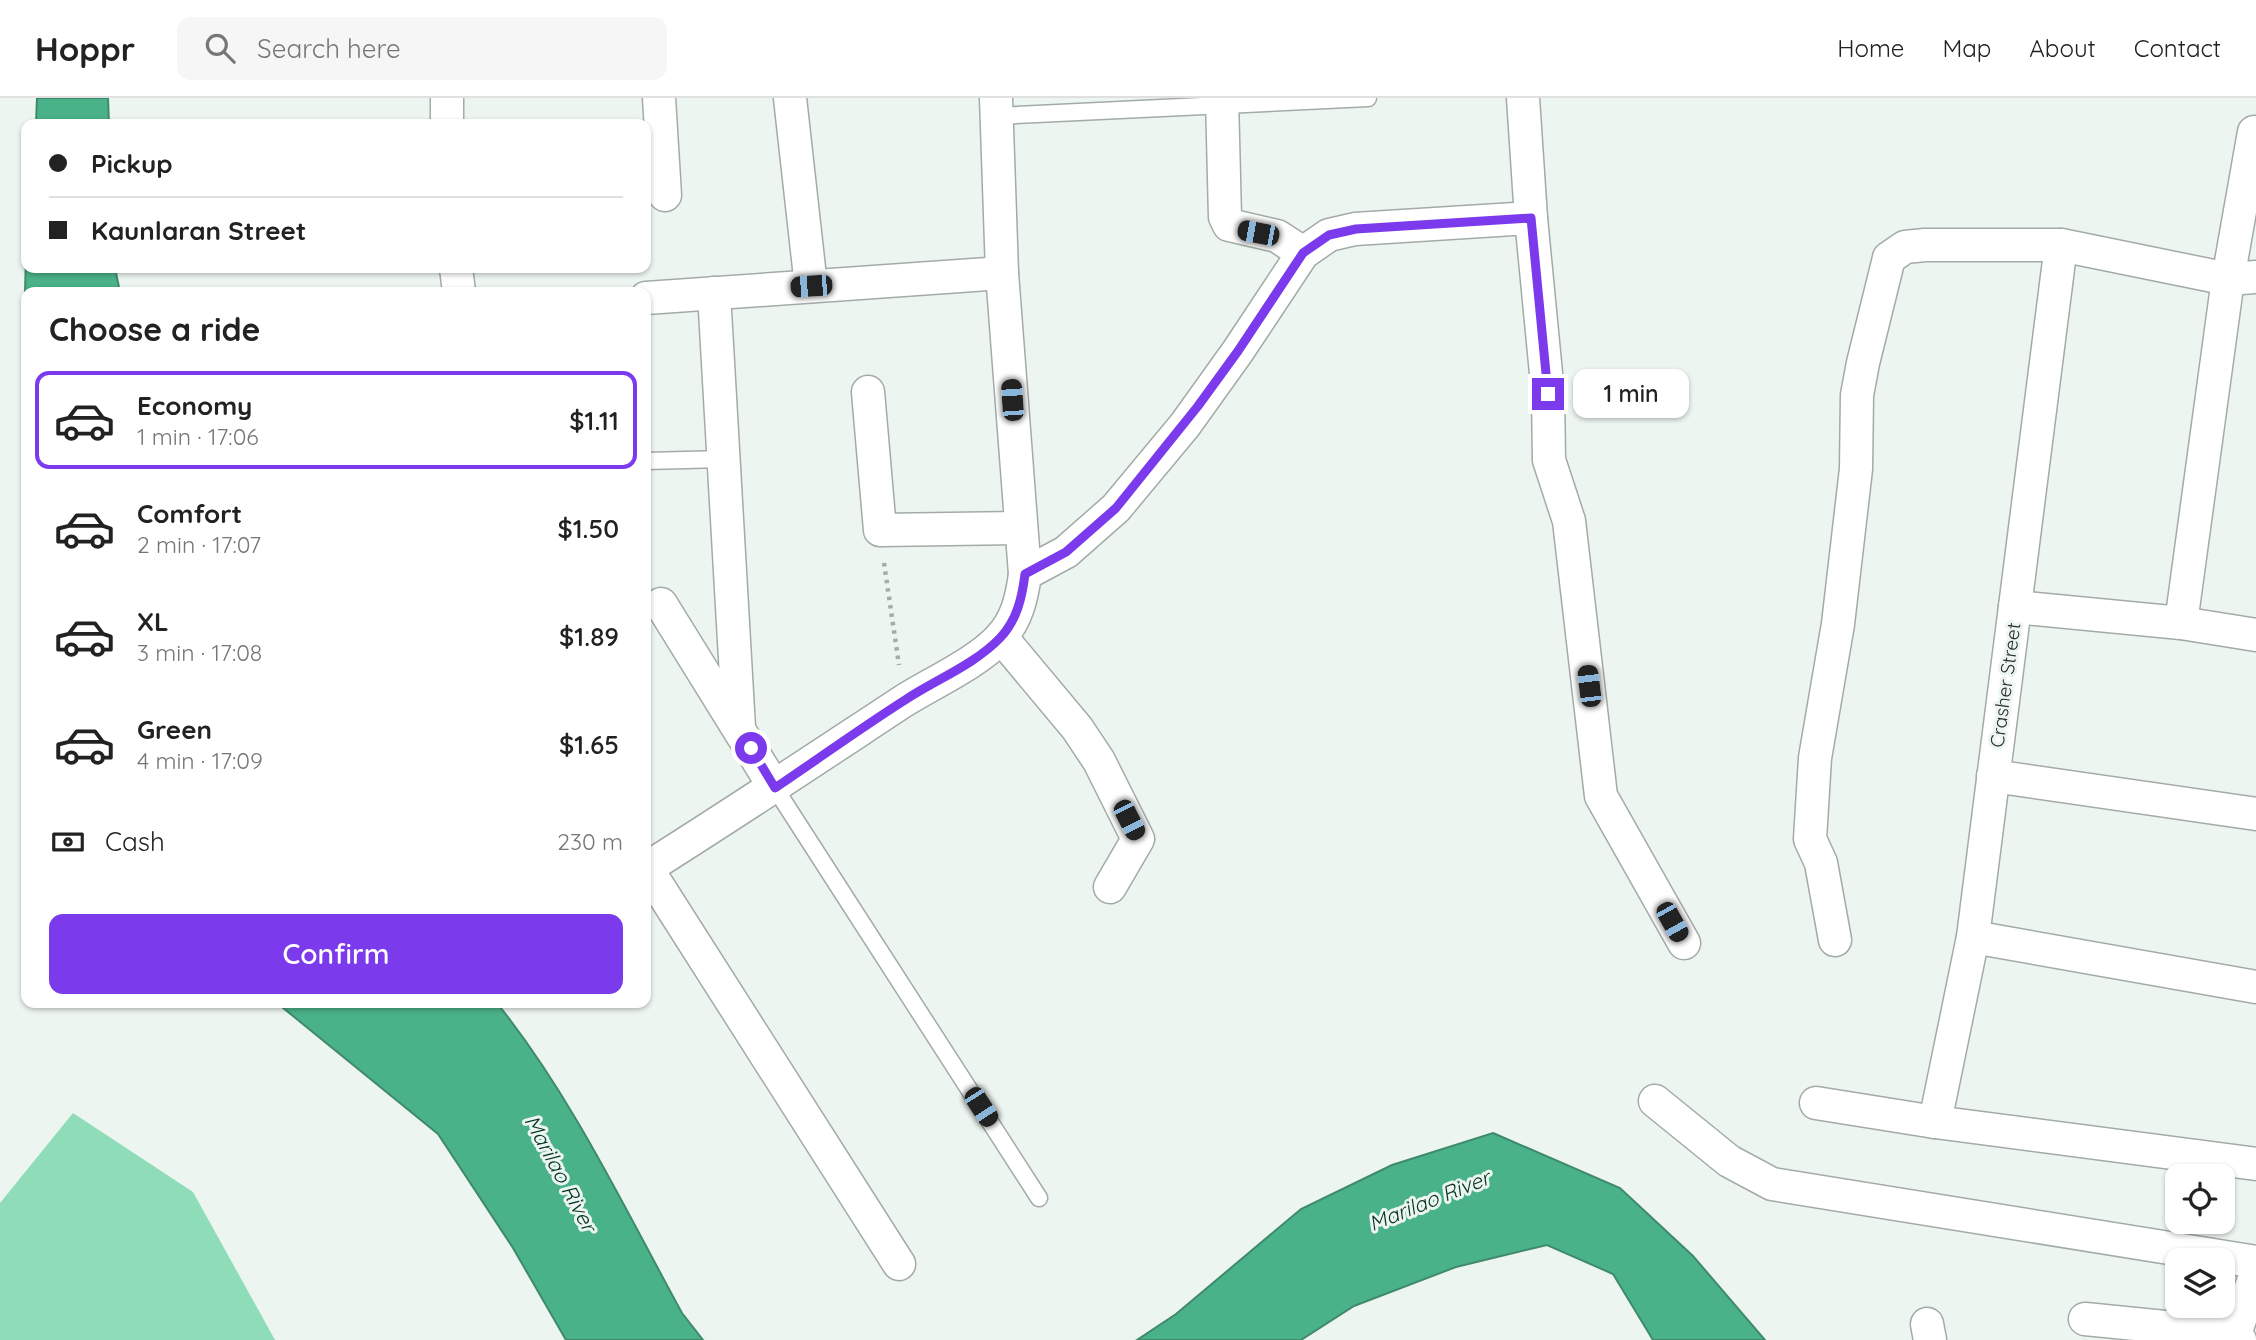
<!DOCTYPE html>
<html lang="en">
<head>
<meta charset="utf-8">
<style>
	:root { --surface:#fff; --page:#f6f6f6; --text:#222; --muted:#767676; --line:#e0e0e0; --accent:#7c3aed }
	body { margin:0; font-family:Quicksand,sans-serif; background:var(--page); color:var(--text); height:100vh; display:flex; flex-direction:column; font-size:26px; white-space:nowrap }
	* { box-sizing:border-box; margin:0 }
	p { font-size:23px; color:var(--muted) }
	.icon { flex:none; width:38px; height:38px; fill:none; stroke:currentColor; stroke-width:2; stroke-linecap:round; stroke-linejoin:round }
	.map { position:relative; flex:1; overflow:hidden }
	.side { position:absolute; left:21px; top:189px; width:630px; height:721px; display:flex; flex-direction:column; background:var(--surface); border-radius:14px; box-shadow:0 2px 5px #0004 }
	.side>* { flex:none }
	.guide { position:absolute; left:21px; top:21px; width:630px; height:154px; border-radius:14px; box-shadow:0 2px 5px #0004; display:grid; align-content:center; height:154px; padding:0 28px; background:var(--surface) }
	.controls { position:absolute; left:2165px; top:1066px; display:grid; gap:14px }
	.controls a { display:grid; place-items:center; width:70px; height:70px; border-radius:14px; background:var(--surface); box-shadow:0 2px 5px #0004; font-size:35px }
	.end { position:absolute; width:32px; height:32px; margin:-16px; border:9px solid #7c3aed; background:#fff; box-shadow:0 0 0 4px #fff }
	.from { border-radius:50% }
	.bubble { position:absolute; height:49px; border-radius:14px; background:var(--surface); box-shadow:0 2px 5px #0004; font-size:23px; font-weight:600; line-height:49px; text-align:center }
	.car { position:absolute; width:21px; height:42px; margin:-21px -10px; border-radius:9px; box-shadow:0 0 5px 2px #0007; background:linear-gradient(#222 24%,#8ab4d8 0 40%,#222 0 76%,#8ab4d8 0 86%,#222 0) }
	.guide b { display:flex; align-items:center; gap:24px; height:66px; font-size:26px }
	.guide b+b { border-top:2px solid var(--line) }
	.guide i { width:18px; height:18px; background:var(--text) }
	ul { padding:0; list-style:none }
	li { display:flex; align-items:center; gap:21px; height:98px; margin:0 14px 10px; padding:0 14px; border:4px solid transparent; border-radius:14px }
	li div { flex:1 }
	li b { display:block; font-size:26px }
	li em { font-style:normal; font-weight:600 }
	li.active { border-color:var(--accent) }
	li>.icon { width:63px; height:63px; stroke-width:1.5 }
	h2 { padding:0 28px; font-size:32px; line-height:84px }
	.pay { display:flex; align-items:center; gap:18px; height:77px; padding:0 28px; font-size:26px }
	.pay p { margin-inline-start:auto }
	.primary-button { display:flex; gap:14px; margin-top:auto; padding:14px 28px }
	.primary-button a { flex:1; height:80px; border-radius:14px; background:var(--accent); color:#fff; font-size:28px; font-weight:600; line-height:80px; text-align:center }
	header { display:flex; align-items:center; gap:42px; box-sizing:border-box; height:98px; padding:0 35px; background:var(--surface); border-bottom:2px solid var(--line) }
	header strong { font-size:33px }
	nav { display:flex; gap:38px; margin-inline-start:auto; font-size:24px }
	.search { width:490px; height:63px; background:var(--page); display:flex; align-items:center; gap:18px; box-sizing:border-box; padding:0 24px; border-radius:14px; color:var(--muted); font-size:26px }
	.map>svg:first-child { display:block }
	.green { fill:#8fdcb8 }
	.water { fill:#4ab288; stroke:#408a6c; stroke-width:2 }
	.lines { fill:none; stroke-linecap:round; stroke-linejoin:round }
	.service-casing { stroke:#a3aba7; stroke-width:19 }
	.minor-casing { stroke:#a3aba7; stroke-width:35 }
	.path { stroke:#a5aba8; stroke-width:4.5; stroke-dasharray:3.5 5; stroke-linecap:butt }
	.service { stroke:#fff; stroke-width:16 }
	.minor { stroke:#fff; stroke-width:32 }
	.route { stroke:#7c3aed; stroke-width:9 }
	.labels { text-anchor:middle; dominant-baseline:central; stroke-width:6; stroke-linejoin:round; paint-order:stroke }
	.street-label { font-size:19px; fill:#282b2a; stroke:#edf5f1 }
	.water-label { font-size:21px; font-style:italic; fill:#023221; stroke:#edf5f1 }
</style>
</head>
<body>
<header>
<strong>Hoppr</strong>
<div class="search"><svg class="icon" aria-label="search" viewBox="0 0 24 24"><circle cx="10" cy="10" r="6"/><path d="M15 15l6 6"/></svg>Search here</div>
<nav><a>Home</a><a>Map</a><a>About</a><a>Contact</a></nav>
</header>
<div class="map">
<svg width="2256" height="1242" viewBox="0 0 2256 1242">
	<rect width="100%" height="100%" fill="#edf5f1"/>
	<polygon class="green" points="73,1015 193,1094 275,1242 0,1242 0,1105"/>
	<g class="water">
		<polygon points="37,0 108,0 109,26 36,26"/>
		<polygon points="26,157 26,170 115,170 120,194 26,194 26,288 23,269"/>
		<path d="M277,905H497C572,999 624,1109 682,1215L703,1242H566L513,1150L438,1036Z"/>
		<polygon points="1493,1035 1620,1090 1693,1158 1765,1242 1653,1242 1613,1176 1547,1147 1456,1169 1354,1208 1301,1242 1137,1242 1176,1216 1301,1111 1392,1067"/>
	</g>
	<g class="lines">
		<g class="service-casing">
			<g id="service">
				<polyline points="996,18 1368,0"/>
				<polyline points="646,363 724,361"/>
				<polyline points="775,690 1039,1100"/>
			</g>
		</g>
		<g class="minor-casing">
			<g id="minor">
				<polyline points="447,0 447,26"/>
				<polyline points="659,0 665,97"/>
				<polyline points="790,0 811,188"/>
				<polyline points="1222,0 1225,119 1229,127 1277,138 1303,155"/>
				<polyline points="1523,0 1531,120 1548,296 1549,362 1569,423 1601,698 1684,845"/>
				<polyline points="456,170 459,194"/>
				<polyline points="714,195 739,630"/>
				<polyline points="646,200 1002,175"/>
				<polyline points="868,294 880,432 1021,430"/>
				<polyline points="1025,476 1066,454 1116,410 1185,327 1238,253 1303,155 1329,137 1355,131 1531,120"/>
				<polyline points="661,506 775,690"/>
				<polyline points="2015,509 2181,525 2256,537"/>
				<polyline points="2181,525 2228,181 2254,34"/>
				<polyline points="1001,539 1077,630 1099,663 1138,741 1110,789"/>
				<polyline points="1993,678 2256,716"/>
				<polyline points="646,769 899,1166"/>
				<path d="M647,770C733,716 817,660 902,604C932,585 977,565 1000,540C1017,522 1022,499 1025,476L1002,175L996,0"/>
				<polyline points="1973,839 2256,889"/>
				<polyline points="1835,842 1821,765 1810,741 1815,660 1838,526 1856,371 1857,297 1863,265 1889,160 1905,149 1925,147 2061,147 2228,181 2256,179"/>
				<polyline points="1655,1003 1729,1063 1772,1086 2256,1164"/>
				<polyline points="1816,1005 1935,1024 2256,1066"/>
				<polyline points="1935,1024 1973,839 2061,147"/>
				<polyline points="2085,1221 2235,1236 2240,1242"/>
				<polyline points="1927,1226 1930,1242"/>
				<polyline points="2235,1236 2256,1175"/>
			</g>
		</g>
		<polyline class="path" points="884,465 899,567"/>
		<use href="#service" class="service"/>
		<use href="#minor" class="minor"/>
	</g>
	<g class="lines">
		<path class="route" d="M751,650L775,690C818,661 861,630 905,602C935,582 974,567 1000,540C1017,522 1022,500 1025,476L1066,454L1116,410L1198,308L1238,253L1303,155L1329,137L1356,131L1531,120L1548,296"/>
	</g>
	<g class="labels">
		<g class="street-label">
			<text transform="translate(2005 587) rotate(-82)">Crasher Street</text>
		</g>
		<g class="water-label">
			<text transform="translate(561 1075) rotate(62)">Marilao River</text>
			<text transform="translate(1429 1102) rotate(-22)">Marilao River</text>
		</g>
	</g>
</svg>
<div class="controls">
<a><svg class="icon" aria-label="locate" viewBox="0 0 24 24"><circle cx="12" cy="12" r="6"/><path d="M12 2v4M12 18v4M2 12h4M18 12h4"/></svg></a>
<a><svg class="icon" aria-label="layers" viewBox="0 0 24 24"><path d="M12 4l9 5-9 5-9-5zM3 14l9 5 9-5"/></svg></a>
</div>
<i class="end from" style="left:751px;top:650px"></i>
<i class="end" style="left:1548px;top:296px"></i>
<div class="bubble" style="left:1573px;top:271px;width:116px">1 min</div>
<i class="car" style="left:1258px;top:135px;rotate:281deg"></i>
<i class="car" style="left:811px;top:188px;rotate:266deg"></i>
<i class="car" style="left:1012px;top:302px;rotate:356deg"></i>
<i class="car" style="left:1589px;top:588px;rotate:353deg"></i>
<i class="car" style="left:1129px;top:722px;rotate:153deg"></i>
<i class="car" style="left:1672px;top:824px;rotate:151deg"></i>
<i class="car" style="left:981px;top:1009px;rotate:147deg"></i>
<div class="guide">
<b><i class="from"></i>Pickup</b>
<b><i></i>Kaunlaran Street</b>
</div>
<section class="side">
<h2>Choose a ride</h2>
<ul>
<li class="active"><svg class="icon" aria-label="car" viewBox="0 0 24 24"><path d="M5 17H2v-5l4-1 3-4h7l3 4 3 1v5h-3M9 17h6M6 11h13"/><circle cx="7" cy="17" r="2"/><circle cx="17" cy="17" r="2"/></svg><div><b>Economy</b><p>1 min · 17:06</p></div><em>$1.11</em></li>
<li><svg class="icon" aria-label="car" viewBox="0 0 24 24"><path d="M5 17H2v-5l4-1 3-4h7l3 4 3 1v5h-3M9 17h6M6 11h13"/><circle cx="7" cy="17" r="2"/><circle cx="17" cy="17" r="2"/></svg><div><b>Comfort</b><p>2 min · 17:07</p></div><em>$1.50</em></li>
<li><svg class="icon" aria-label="car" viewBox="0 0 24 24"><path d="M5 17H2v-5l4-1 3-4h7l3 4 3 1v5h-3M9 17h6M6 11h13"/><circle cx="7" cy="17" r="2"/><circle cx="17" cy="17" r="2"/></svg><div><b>XL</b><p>3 min · 17:08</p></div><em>$1.89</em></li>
<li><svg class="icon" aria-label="car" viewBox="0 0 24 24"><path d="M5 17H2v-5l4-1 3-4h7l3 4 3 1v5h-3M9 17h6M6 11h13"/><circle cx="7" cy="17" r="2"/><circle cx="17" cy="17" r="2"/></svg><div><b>Green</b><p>4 min · 17:09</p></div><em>$1.65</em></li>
</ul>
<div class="pay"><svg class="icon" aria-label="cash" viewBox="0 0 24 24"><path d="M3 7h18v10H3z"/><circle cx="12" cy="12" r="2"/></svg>Cash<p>230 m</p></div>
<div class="primary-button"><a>Confirm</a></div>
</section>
</div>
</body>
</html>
